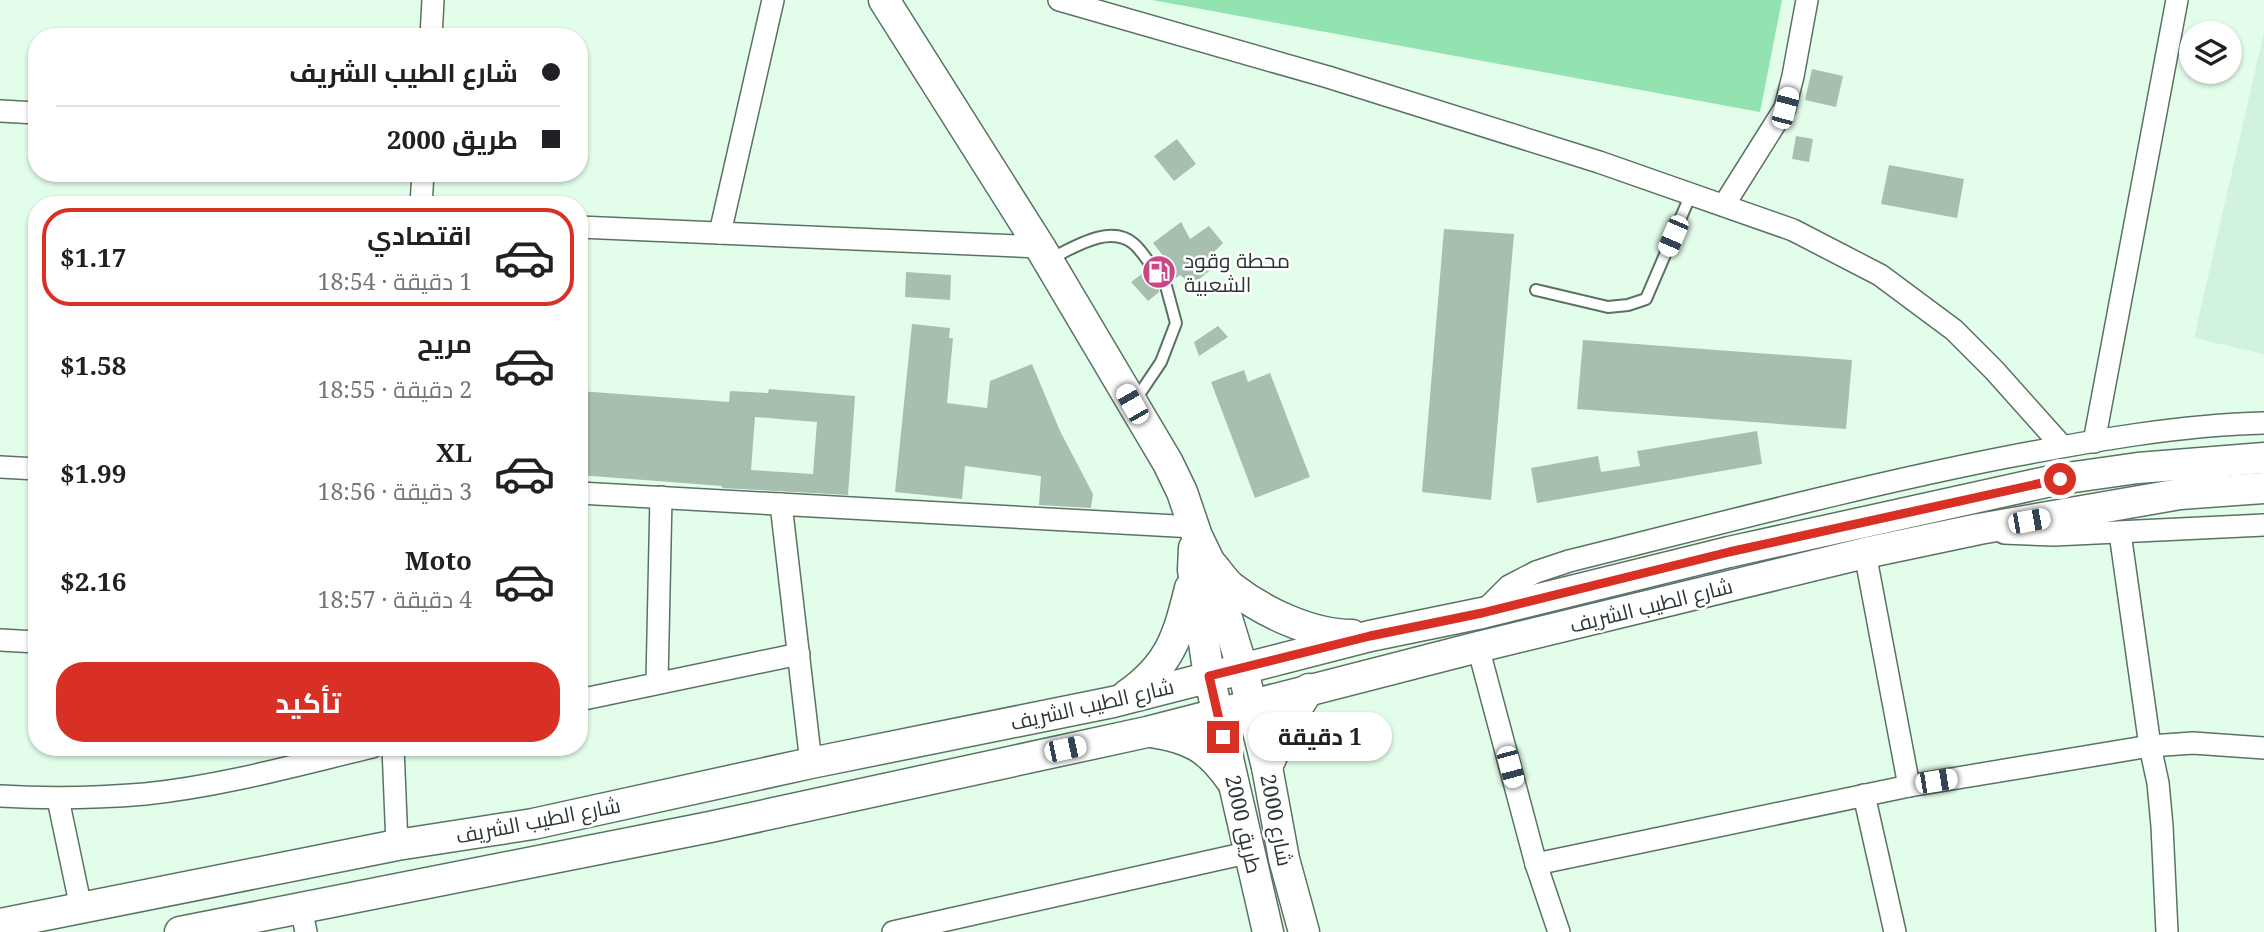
<!DOCTYPE html>
<html lang="ar">
<head>
<meta charset="utf-8">
<style>
	:root { --surface:#fff; --page:#f6f6f6; --text:#202124; --muted:#757577; --line:#e0e0e0; --accent:#d93025 }
	body { margin:0; font-family:"Noto Serif",Cairo,serif; background:var(--page); color:var(--text); direction:rtl; height:100vh; display:flex; flex-direction:column; font-size:26px; white-space:nowrap }
	* { box-sizing:border-box; margin:0 }
	p { font-size:23px; color:var(--muted) }
	.icon { flex:none; width:38px; height:38px; fill:none; stroke:currentColor; stroke-width:2; stroke-linecap:round; stroke-linejoin:round }
	.map { position:relative; flex:1; overflow:hidden; direction:ltr }
	.drawer { position:absolute; left:28px; top:196px; width:560px; height:560px; display:flex; flex-direction:column; background:var(--surface); border-radius:28px; box-shadow:0 2px 5px #0004; direction:rtl }
	.drawer>* { flex:none }
	.guide { position:absolute; left:28px; top:28px; width:560px; height:154px; border-radius:28px; box-shadow:0 2px 5px #0004; direction:rtl; display:grid; align-content:center; height:154px; padding:0 28px; background:var(--surface) }
	.controls { position:absolute; left:2179px; top:21px; display:grid; gap:14px }
	.controls a { display:grid; place-items:center; width:63px; height:63px; border-radius:50%; background:var(--surface); box-shadow:0 2px 5px #0004; font-size:35px }
	.end { position:absolute; width:32px; height:32px; margin:-16px; border:9px solid #d93025; background:#fff; box-shadow:0 0 0 4px #fff }
	.from { border-radius:50% }
	.bubble { position:absolute; height:49px; border-radius:24px; background:var(--surface); box-shadow:0 2px 5px #0004; font-size:23px; font-weight:700; line-height:49px; text-align:center; direction:rtl }
	.car { position:absolute; width:21px; height:42px; margin:-21px -10px; border-radius:9px; box-shadow:0 0 5px 2px #0007; background:linear-gradient(#fff 24%,#345 0 40%,#fff 0 76%,#345 0 86%,#fff 0) }
	.guide b { display:flex; align-items:center; gap:24px; height:66px; font-size:26px }
	.guide b+b { border-top:2px solid var(--line) }
	.guide i { width:18px; height:18px; background:var(--text) }
	ul { padding:12px 0 0; list-style:none }
	li { display:flex; align-items:center; gap:21px; height:98px; margin:0 14px 10px; padding:0 14px; border:4px solid transparent; border-radius:28px }
	li div { flex:1 }
	li b { display:block; font-size:26px }
	li em { font-style:normal; font-weight:700 }
	li.active { border-color:var(--accent) }
	li>.icon { width:63px; height:63px; stroke-width:1.5 }
	.primary-button { display:flex; gap:14px; margin-top:auto; padding:14px 28px }
	.primary-button a { flex:1; height:80px; border-radius:28px; background:var(--accent); color:#fff; font-size:28px; font-weight:700; line-height:80px; text-align:center }
	.map>svg:first-child { display:block }
	.built { fill:#d1f2dc }
	.green { fill:#92e3b0 }
	.building { fill:#a6bfae; fill-rule:evenodd }
	.lines { fill:none; stroke-linecap:round; stroke-linejoin:round }
	.lane-casing { stroke:#5b7263; stroke-width:14 }
	.street-casing { stroke:#5b7263; stroke-width:24 }
	.secondary-casing { stroke:#5b7263; stroke-width:33 }
	.lane { stroke:#fff; stroke-width:10 }
	.street { stroke:#fff; stroke-width:21 }
	.secondary { stroke:#fff; stroke-width:30 }
	.route { stroke:#d93025; stroke-width:9 }
	.labels { text-anchor:middle; dominant-baseline:central; stroke-width:5; stroke-linejoin:round; paint-order:stroke }
	.poi-label { font-size:21px; fill:#2c3730; stroke:#fff; text-anchor:start }
	.street-label { font-size:21px; fill:#2c3730; stroke:#fff }
</style>
</head>
<body>
<div class="map">
<svg width="2264" height="932" viewBox="0 0 2264 932">
	<rect width="100%" height="100%" fill="#e3fdeb"/>
	<polygon class="built" points="2264,32 2264,354 2194,338"/>
	<polygon class="green" points="1152,0 1782,0 1760,112"/>
	<g class="building">
		<polygon points="1812,69 1843,76 1836,107 1805,100"/>
		<polygon points="1796,136 1813,139 1809,162 1792,159"/>
		<polygon points="1177,139 1196,164 1174,181 1154,156"/>
		<polygon points="1889,165 1964,179 1957,218 1881,204"/>
		<polygon points="1181,222 1190,239 1209,226 1223,243 1209,257 1214,267 1192,285 1180,275 1172,281 1163,279 1159,283 1159,292 1148,301 1131,282 1146,271 1153,274 1157,272 1160,265 1158,261 1164,257 1153,243"/>
		<polygon points="1444,229 1514,234 1491,500 1422,492"/>
		<polygon points="906,272 951,275 950,300 905,297"/>
		<polygon points="912,324 950,328 949,338 953,338 947,403 987,408 990,381 1032,364 1060,431 1093,494 1091,508 1039,505 1041,476 965,466 962,499 895,492"/>
		<polygon points="1218,326 1228,337 1199,356 1194,342"/>
		<polygon points="1583,340 1852,360 1846,429 1577,409"/>
		<polygon points="1244,370 1248,382 1270,373 1310,477 1255,498 1211,382"/>
		<path d="M769,389L855,396L848,495L722,488V486L579,475V391L729,402L730,391L768,393ZM755,417L817,422L813,474L751,470Z"/>
		<polygon points="1757,431 1762,464 1537,503 1531,468 1598,456 1601,472 1640,466 1637,451"/>
	</g>
	<g class="lines">
		<g class="lane-casing">
			<g id="lane">
				<path d="M1050,259C1073,248 1110,223 1134,244C1141,250 1146,259 1152,266"/>
				<polyline points="1536,290 1608,307 1628,305 1646,299 1691,194"/>
				<polyline points="1134,402 1161,362 1176,323 1166,286"/>
			</g>
		</g>
		<g class="street-casing">
			<g id="street">
				<polyline points="1059,0 1328,77 1599,162 1793,230 1880,275 1954,330 1994,370 2062,446"/>
				<polyline points="431,37 433,0"/>
				<polyline points="0,111 37,113"/>
				<polyline points="421,205 423,173"/>
				<polyline points="1724,205 1785,108 1793,76 1807,0"/>
				<polyline points="579,227 1040,247"/>
				<polyline points="720,233 773,0"/>
				<polyline points="2094,442 2177,0"/>
				<polyline points="0,467 37,469"/>
				<polyline points="579,493 1194,527"/>
				<polyline points="781,504 811,763"/>
				<polyline points="2004,533 2054,535 2264,525"/>
				<polyline points="2120,533 2150,746 2158,783 2162,826 2167,932"/>
				<polyline points="1865,553 1909,786"/>
				<path d="M1482,613L1509,586L1536,572L1569,561C1714,525 1860,486 2007,457C2092,441 2178,425 2264,423"/>
				<polyline points="0,640 37,642"/>
				<polyline points="1478,647 1536,864 1559,932"/>
				<polyline points="657,682 661,497"/>
				<polyline points="579,700 799,654"/>
				<polyline points="393,747 397,845"/>
				<polyline points="1864,795 1895,932"/>
				<path d="M0,796C49,799 97,798 145,794C222,786 297,765 372,747"/>
				<polyline points="58,799 81,908"/>
				<polyline points="1536,864 1909,786 2150,746 2193,743 2264,748"/>
				<polyline points="301,907 306,932"/>
				<polyline points="893,932 1251,852"/>
			</g>
		</g>
		<g class="secondary-casing">
			<g id="secondary">
				<polyline points="884,0 1040,247 1168,463 1182,492 1197,536 1210,563 1242,667 1267,767 1284,859 1304,932"/>
				<polyline points="1194,548 1193,570 1209,676 1268,932"/>
				<path d="M1213,566C1219,573 1224,581 1231,587C1263,612 1311,635 1352,635"/>
				<path d="M1127,695C1170,665 1178,637 1190,588"/>
				<path d="M1151,732C1190,738 1208,747 1231,780"/>
				<polyline points="1267,767 1285,727 1309,689"/>
				<polyline points="0,924 397,845 533,824 811,763 1113,702 1370,636 1482,613 1729,552 2060,479 2138,468 2264,458"/>
				<polyline points="180,932 710,827 1147,732 1478,647 1865,553 1979,529 2180,494 2264,488"/>
			</g>
		</g>
		<use href="#lane" class="lane"/>
		<use href="#street" class="street"/>
		<use href="#secondary" class="secondary"/>
	</g>
	<g class="lines">
		<polyline class="route" points="1223,737 1209,676 1370,636 1482,613 1729,552 2060,479"/>
	</g>
	<defs>
		<g id="fuel-disc" transform="scale(1.75)"><circle r="9.5" fill="#cc4686" stroke="#fff"/><path d="M-5.5-6h7V0h2V4h1.3V-2.5L3-4.5l.8-.8L6-3V5H2.5V1h-1V6h-7ZM-4.2-4.7v3.2H.2V-4.7Z" fill="#fff"/></g>
	</defs>
	<g fill-rule="evenodd">
		<use href="#fuel-disc" x="1159" y="272"/>
	</g>
	<g class="labels">
		<g class="poi-label">
			<text x="1184" y="260">محطة وقود<tspan x="1184" dy="24">الشعبية</tspan></text>
		</g>
		<g class="street-label">
			<text transform="translate(1651 605) rotate(-14)">شارع الطيب الشريف</text>
			<text transform="translate(1092 704) rotate(-13)">شارع الطيب الشريف</text>
			<text transform="translate(538 820) rotate(-11)">شارع الطيب الشريف</text>
			<text transform="translate(1277 820) rotate(79)">شارع 2000</text>
			<text transform="translate(1244 824) rotate(77)">طريق 2000</text>
		</g>
	</g>
</svg>
<div class="controls">
<a><svg class="icon" aria-label="layers" viewBox="0 0 24 24"><path d="M12 4l9 5-9 5-9-5zM3 14l9 5 9-5"/></svg></a>
</div>
<i class="end from" style="left:2060px;top:479px"></i>
<i class="end" style="left:1223px;top:737px"></i>
<div class="bubble" style="left:1248px;top:712px;width:144px">1 دقيقة</div>
<i class="car" style="left:1785px;top:108px;rotate:15deg"></i>
<i class="car" style="left:1673px;top:236px;rotate:203deg"></i>
<i class="car" style="left:1132px;top:404px;rotate:330deg"></i>
<i class="car" style="left:2029px;top:521px;rotate:80deg"></i>
<i class="car" style="left:1065px;top:749px;rotate:78deg"></i>
<i class="car" style="left:1510px;top:767px;rotate:165deg"></i>
<i class="car" style="left:1936px;top:781px;rotate:81deg"></i>
<div class="guide">
<b><i class="from"></i>شارع الطيب الشريف</b>
<b><i></i>طريق 2000</b>
</div>
<section class="drawer">
<ul>
<li class="active"><svg class="icon" aria-label="car" viewBox="0 0 24 24"><path d="M5 17H2v-5l4-1 3-4h7l3 4 3 1v5h-3M9 17h6M6 11h13"/><circle cx="7" cy="17" r="2"/><circle cx="17" cy="17" r="2"/></svg><div><b>اقتصادي</b><p>1 دقيقة · 18:54</p></div><em>$1.17</em></li>
<li><svg class="icon" aria-label="car" viewBox="0 0 24 24"><path d="M5 17H2v-5l4-1 3-4h7l3 4 3 1v5h-3M9 17h6M6 11h13"/><circle cx="7" cy="17" r="2"/><circle cx="17" cy="17" r="2"/></svg><div><b>مريح</b><p>2 دقيقة · 18:55</p></div><em>$1.58</em></li>
<li><svg class="icon" aria-label="car" viewBox="0 0 24 24"><path d="M5 17H2v-5l4-1 3-4h7l3 4 3 1v5h-3M9 17h6M6 11h13"/><circle cx="7" cy="17" r="2"/><circle cx="17" cy="17" r="2"/></svg><div><b>XL</b><p>3 دقيقة · 18:56</p></div><em>$1.99</em></li>
<li><svg class="icon" aria-label="car" viewBox="0 0 24 24"><path d="M5 17H2v-5l4-1 3-4h7l3 4 3 1v5h-3M9 17h6M6 11h13"/><circle cx="7" cy="17" r="2"/><circle cx="17" cy="17" r="2"/></svg><div><b>Moto</b><p>4 دقيقة · 18:57</p></div><em>$2.16</em></li>
</ul>
<div class="primary-button"><a>تأكيد</a></div>
</section>
</div>
</body>
</html>
